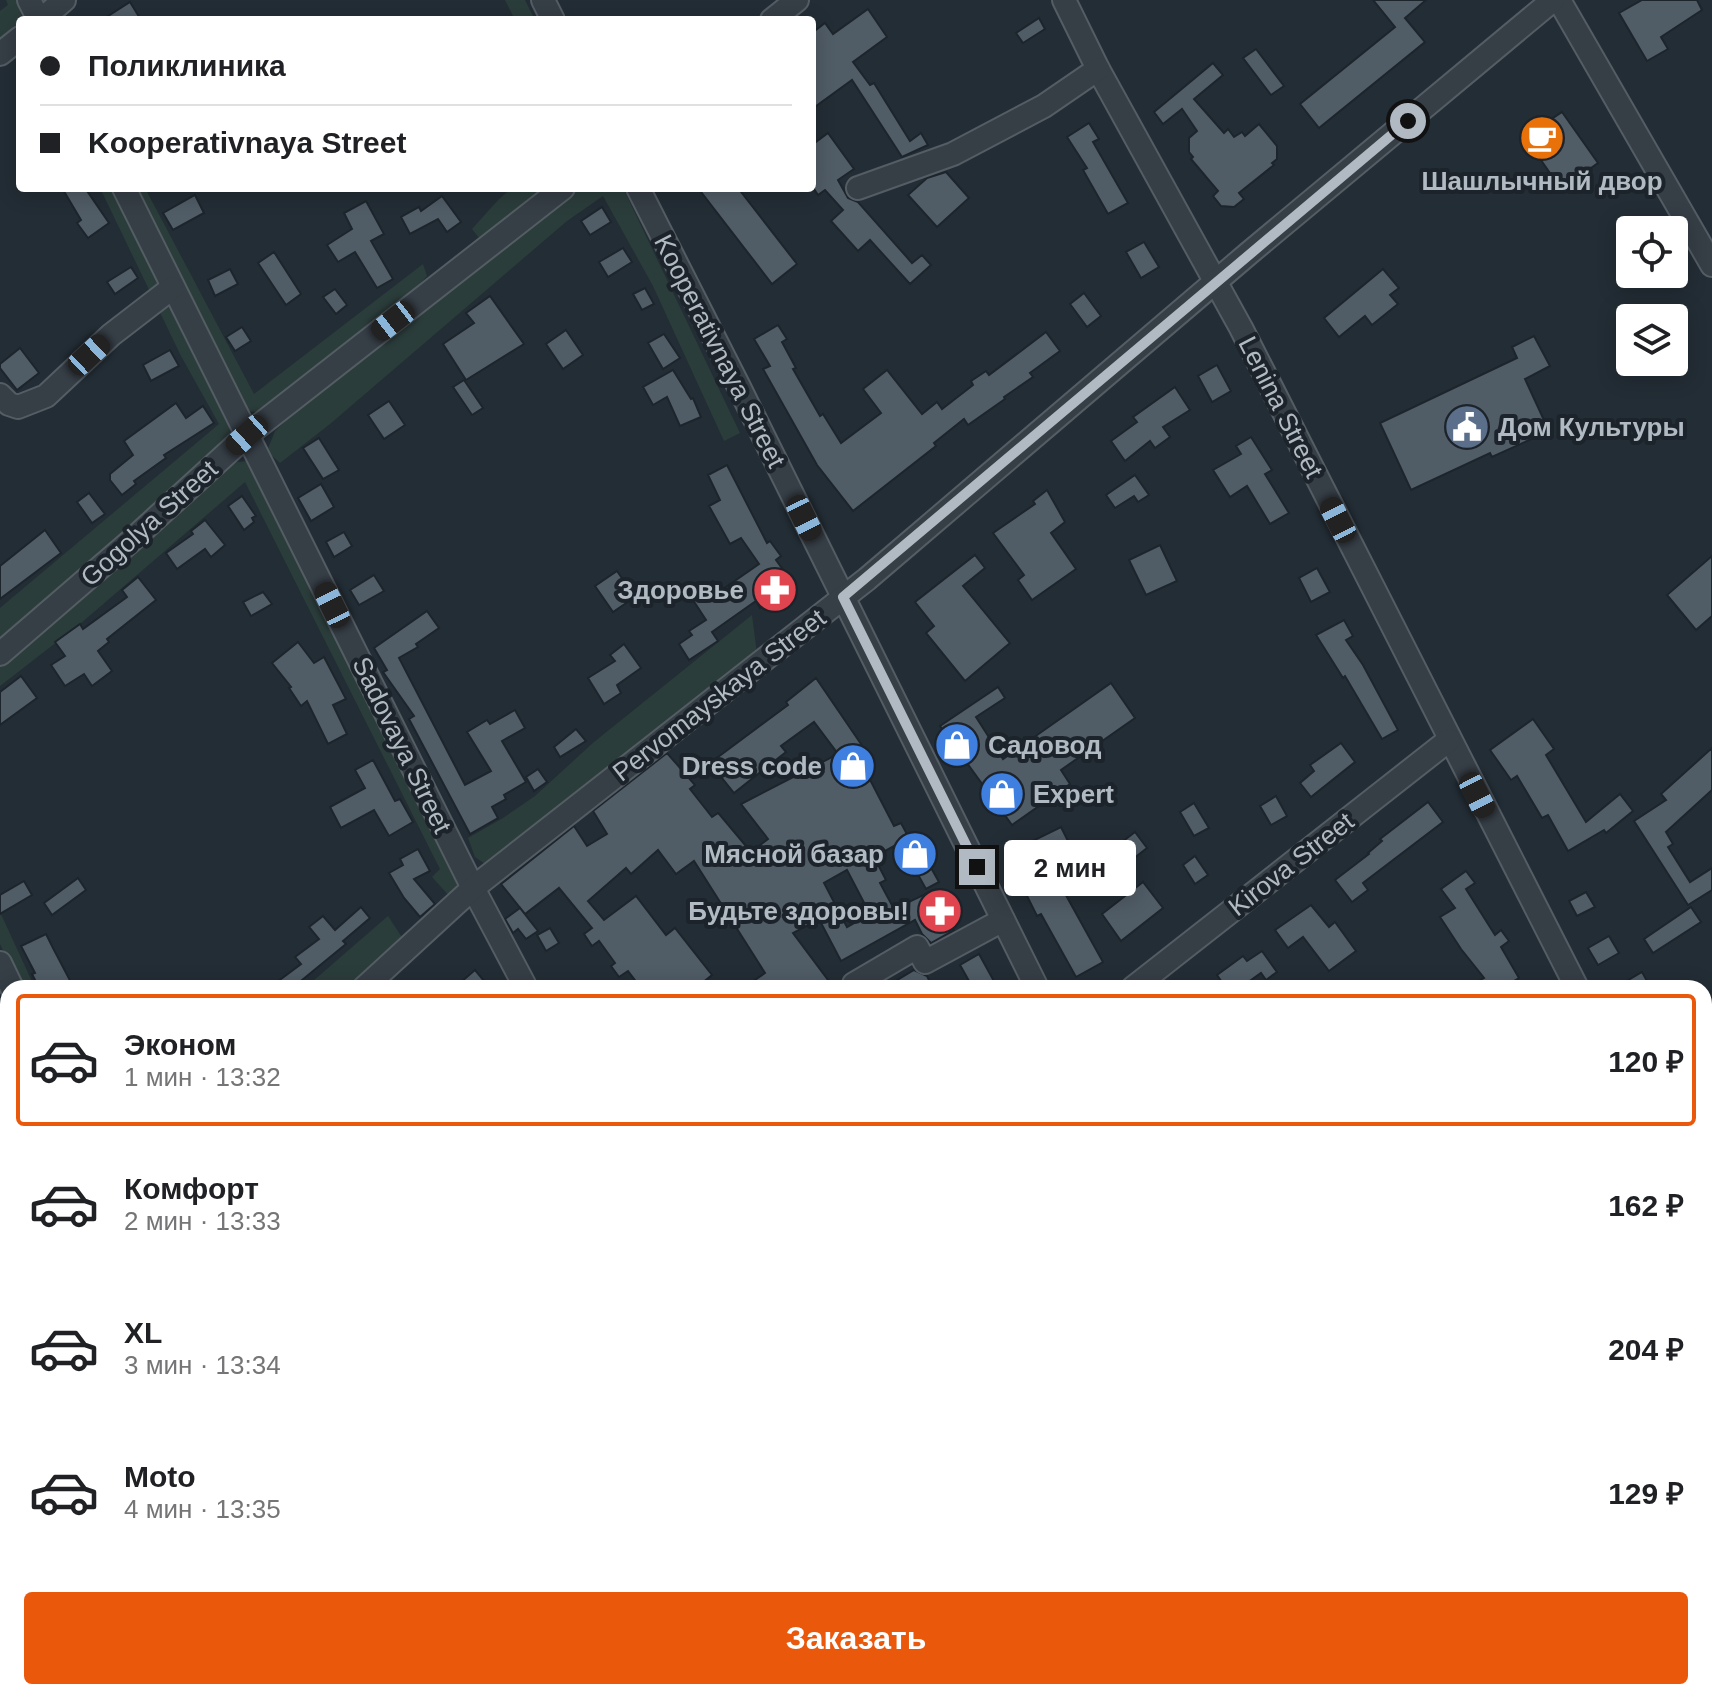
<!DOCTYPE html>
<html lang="ru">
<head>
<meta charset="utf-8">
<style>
	:root { --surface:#fff; --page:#f2f2f2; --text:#202124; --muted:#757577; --line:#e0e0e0; --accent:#ea580c }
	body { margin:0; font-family:Arial,sans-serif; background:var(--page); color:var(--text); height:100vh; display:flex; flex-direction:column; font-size:30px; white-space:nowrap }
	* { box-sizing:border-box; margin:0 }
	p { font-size:26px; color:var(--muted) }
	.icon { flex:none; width:44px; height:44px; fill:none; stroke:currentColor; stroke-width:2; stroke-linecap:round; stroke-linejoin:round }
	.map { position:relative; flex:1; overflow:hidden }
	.panel { position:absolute; left:0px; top:980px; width:1712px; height:720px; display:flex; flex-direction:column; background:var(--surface); border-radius:24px 24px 0 0; box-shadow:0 4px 20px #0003 }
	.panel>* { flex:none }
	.banner { position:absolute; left:16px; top:16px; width:800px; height:176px; border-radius:8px; box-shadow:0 4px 20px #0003; display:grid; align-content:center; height:176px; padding:0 24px; background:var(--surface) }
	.controls { position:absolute; left:1616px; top:216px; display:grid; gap:16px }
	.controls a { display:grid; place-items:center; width:72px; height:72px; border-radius:8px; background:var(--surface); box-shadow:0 4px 20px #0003; font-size:40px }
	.end { position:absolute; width:36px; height:36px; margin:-18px; border:10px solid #b1bac2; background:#111; box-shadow:0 0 0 4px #111 }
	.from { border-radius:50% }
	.bubble { position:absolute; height:56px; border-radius:8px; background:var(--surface); box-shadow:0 4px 20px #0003; font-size:26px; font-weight:800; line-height:56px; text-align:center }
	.car { position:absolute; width:24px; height:48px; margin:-24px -12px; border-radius:10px; box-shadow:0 0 6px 2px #0007; background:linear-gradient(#222 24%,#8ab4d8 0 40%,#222 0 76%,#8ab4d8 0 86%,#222 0) }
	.banner b { display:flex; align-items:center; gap:28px; height:76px; font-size:30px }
	.banner b+b { border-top:2px solid var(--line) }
	.banner i { width:20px; height:20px; background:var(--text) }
	ul { padding:14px 0 0; list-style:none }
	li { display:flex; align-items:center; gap:24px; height:132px; margin:0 16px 12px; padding:0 8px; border:4px solid transparent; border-radius:8px }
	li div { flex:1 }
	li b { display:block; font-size:30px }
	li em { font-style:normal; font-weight:800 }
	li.on { border-color:var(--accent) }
	li>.icon { width:72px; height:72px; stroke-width:1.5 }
	.cta { display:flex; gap:16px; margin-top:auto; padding:16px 24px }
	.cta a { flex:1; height:92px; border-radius:8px; background:var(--accent); color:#fff; font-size:32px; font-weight:800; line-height:92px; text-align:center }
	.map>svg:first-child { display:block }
	.green { fill:#2b3d3b }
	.building { fill:#505c66; stroke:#1d252c; stroke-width:2; fill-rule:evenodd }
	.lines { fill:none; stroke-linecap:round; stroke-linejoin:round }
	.minor-casing { stroke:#545c64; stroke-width:26 }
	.major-casing { stroke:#424a52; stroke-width:32 }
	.minor { stroke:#363e46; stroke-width:22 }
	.major { stroke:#545e66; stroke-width:28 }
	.route { stroke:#b1bac2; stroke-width:10 }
	.labels { text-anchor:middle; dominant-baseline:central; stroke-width:8; stroke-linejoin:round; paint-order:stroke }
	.poi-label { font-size:26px; font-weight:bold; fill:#b1bac2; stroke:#1c232a; text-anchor:end }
	.street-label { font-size:26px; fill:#b1bac2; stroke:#1c232a }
</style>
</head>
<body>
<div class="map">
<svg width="1712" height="1700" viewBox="0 0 1712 1700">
	<rect width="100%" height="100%" fill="#232d35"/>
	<g class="green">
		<polygon points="6,0 18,0 22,20 20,20 20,25 0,41 0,11 8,5"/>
		<polygon points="505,0 525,0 535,20 515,20"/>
		<polygon points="100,188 112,188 233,427 229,440 0,644 0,608 219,424 181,356"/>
		<polygon points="130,188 145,188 254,394 423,264 427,276 394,311 280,399 257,412 241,411"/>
		<polygon points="512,188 553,188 483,243 472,229 499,199"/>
		<polygon points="577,188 621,188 625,192 740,433 724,441 653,286 603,196 567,221 330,424 280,463 267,451 275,431 321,388"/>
		<polygon points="248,461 458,873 456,892 451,898 432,877 440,869 245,482 80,624 0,686 0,662 237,462"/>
		<polygon points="752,615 757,654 488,866 475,857 468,838 503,818 535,796 594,742"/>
		<polygon points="0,912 35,988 21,988 0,944"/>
		<polygon points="388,916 405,942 353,988 305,988"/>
		<polygon points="1712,1213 1712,1634 1704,1640 1704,1219"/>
	</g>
	<g class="building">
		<polygon points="1373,0 1426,0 1405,18 1425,42 1319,128 1300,104 1395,27"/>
		<polygon points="1642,0 1697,0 1702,10 1661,37 1668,49 1647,61 1619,13"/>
		<polygon points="130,2 141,20 102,20"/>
		<polygon points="868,9 887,37 853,62 870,85 874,83 910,141 921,133 928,145 902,157 852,80 812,109 812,33 825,23 833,34"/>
		<polygon points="1039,18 1045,29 1023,43 1016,33"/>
		<polygon points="1256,49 1284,86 1271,95 1243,58"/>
		<polygon points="1213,63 1223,75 1194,99 1224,133 1228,129 1234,137 1242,132 1245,136 1259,124 1277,146 1277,159 1272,163 1274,165 1239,193 1244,199 1234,207 1221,206 1213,196 1218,191 1191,159 1193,157 1189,152 1189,138 1197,131 1182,109 1163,124 1154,112"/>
		<polygon points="1562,112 1598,163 1561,189 1525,137"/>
		<polygon points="1089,123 1099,139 1093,142 1128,203 1108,214 1083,170 1087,168 1067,137"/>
		<polygon points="828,133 854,169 838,180 848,198 858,202 912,263 922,255 931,265 910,284 870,240 858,251 831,221 843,210 825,190 818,195 812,186 812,145"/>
		<polygon points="946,172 969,198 937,227 908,195 927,178"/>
		<polygon points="62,188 85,188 109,223 88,238 77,223 81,220"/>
		<polygon points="698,188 738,188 797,264 772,284"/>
		<polygon points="195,195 204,213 173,230 163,213"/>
		<polygon points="442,196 461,222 447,232 438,219 410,234 401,217 419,207 421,211"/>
		<polygon points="366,201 384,234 371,241 393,279 377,288 355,252 338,262 327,245 352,229 344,213"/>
		<polygon points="602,207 611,222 590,235 581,221"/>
		<polygon points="1144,242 1159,267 1141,278 1126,252"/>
		<polygon points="623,248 632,262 608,277 599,262"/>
		<polygon points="274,252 301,294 286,305 258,263"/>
		<polygon points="131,267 138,278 115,294 107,282"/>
		<polygon points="230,269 238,284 215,296 208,280"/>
		<polygon points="1383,269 1399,288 1390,295 1398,304 1372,325 1365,316 1339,337 1324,318"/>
		<polygon points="645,288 654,304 642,310 633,294"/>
		<polygon points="335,289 347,305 336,314 323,297"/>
		<polygon points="1084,293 1101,316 1087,327 1070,304"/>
		<polygon points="490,296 524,344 466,380 443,344 474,323 466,313"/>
		<polygon points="778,325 787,339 782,342 796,368 793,369 820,416 823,414 841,443 881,413 863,389 887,370 922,414 937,402 942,409 973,385 971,381 986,371 989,375 1046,332 1060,351 1030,373 1033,377 1004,397 1005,399 968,425 964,419 934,443 936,446 853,511 817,465 763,369 770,366 754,339"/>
		<polygon points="242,327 251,341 235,351 226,337"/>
		<polygon points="566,330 583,355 563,369 546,344"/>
		<polygon points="664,334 680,358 663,369 648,343"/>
		<polygon points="1534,336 1550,366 1525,379 1549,431 1492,457 1490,453 1411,490 1380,423 1517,358 1512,347"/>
		<polygon points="20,348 39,373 17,390 0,368 0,364"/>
		<polygon points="170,350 179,366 151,381 143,365"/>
		<polygon points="1217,365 1231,391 1212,402 1198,376"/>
		<polygon points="673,370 691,399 693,398 701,417 680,426 667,397 653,405 643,387"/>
		<polygon points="464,380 483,408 472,415 453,387"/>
		<polygon points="1175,387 1190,410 1163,427 1170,437 1155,448 1150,441 1125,461 1111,441 1137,422 1133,417"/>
		<polygon points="389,401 405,425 384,439 368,415"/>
		<polygon points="176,403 186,418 203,406 214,423 164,455 166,458 134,481 136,484 122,495 110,480 110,474 133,455 124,441"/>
		<polygon points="1251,437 1272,470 1265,474 1289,513 1270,524 1247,486 1230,497 1213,470 1241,454 1236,446"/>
		<polygon points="319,438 339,470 323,479 303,448"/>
		<polygon points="727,465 767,543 770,541 781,556 776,560 794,585 760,608 756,601 712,632 718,641 689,660 679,644 692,635 689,631 706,620 691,597 713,581 720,591 759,564 741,538 730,544 709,506 720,500 708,475"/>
		<polygon points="1135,475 1149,495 1138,502 1134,496 1115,508 1106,495"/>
		<polygon points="321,484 334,507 311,521 298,498"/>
		<polygon points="1047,490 1065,522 1051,533 1076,569 1032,600 1018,580 1024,575 993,533 1035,504 1033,501"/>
		<polygon points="89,493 105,514 92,523 77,502"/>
		<polygon points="242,496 256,516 252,518 254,522 244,530 228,506"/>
		<polygon points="205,520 225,545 211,557 205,549 177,569 166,553 193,534 191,531"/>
		<polygon points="45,530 61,553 0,599 0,566"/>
		<polygon points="344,532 352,546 334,557 326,542"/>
		<polygon points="1160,545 1177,581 1146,595 1129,560"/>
		<polygon points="975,555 985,568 963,586 1010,643 965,681 926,633 934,626 915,602"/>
		<polygon points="1712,556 1712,616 1696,630 1667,595"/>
		<polygon points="1317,568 1330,592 1311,602 1299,578"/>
		<polygon points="617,571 635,597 613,612 595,586"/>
		<polygon points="374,575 384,591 359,605 350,590"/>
		<polygon points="138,577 156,600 107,639 109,642 98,651 112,671 92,686 84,674 65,686 51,665 65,656 55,642 80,624 83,629 127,597 122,590"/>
		<polygon points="263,592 272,604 251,616 243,602"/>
		<polygon points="427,611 439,628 416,644 418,647 399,658 465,785 491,771 467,732 487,720 490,724 515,710 525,728 502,741 526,782 504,795 506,799 492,807 498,818 470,834 409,719 414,716 383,672 387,670 374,648"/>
		<polygon points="1344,620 1353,636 1346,640 1363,665 1398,730 1382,739 1345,676 1343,678 1316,635"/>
		<polygon points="298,642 314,663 324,657 346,699 333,705 347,734 328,744 307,701 301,706 289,688 291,687 272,663"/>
		<polygon points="624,644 641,668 617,685 621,693 604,704 588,678 615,661 610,655"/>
		<polygon points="21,676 37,698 0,725 0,692"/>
		<path d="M816,678L861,744L874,770L867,774L894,826L901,823L909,838L874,857L886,880L880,883L894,909L934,890L954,930L931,943L922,934L915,920L841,961L819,919L793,933L834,988H743L765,973L694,861L676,874L658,850L631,874L626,868L588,901L604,920L636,896L666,935L675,928L712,975L696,988H641L628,971L619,977L611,966L615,963L599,941L592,946L584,934L592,928L559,888L525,914L501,884L574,826L587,846L607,834L593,811L667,753L695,785L690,789L712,817L718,813L720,815L751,852L768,839L741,804L838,754L814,722L781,746L786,752L734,793L710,763L788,705L786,702ZM847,870L870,914L847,927L824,883Z"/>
		<polygon points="1111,683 1135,718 1061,770 1070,784 1012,825 940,726 998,687 1005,698 976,717 1003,759"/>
		<polygon points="1533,719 1554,749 1546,755 1586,822 1620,794 1633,811 1606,833 1604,830 1568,851 1548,815 1542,818 1517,776 1511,780 1490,750"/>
		<polygon points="576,729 586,741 560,757 554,747"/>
		<polygon points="1341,743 1355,762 1311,797 1300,783 1314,771 1310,765"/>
		<polygon points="1712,748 1712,790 1666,832 1673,844 1668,847 1690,882 1712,868 1712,890 1688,905 1634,821 1666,800 1661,794"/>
		<polygon points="373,760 395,801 400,799 413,822 389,836 374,810 341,828 330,807 365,788 355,770"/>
		<polygon points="538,769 547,782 534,791 526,777"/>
		<polygon points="1276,796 1287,816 1271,825 1260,806"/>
		<polygon points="1428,802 1443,822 1363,883 1368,890 1352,902 1335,880 1369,854 1368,853 1382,841 1380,839"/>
		<polygon points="1194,803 1209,828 1194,836 1180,812"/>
		<polygon points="1061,827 1075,855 1052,870 1103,962 1076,977 1041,914 1037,916 1006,854"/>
		<polygon points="1135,832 1147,848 1128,863 1132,868 1114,877 1100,859"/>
		<polygon points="916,841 939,882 926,889 903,848"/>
		<polygon points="418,849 430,871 414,879 435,904 420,917 404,898 389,873 403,865 400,859"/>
		<polygon points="1195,856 1208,875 1195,884 1183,865"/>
		<polygon points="1466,871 1475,883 1466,889 1495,935 1501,930 1509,941 1501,947 1519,978 1502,988 1466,988 1484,978 1461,949 1440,917 1455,908 1441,889"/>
		<polygon points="78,878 86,890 52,915 44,903"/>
		<polygon points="24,881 32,895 0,914 0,895"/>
		<polygon points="1143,882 1163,908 1121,941 1102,914"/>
		<polygon points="1586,892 1595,907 1577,916 1569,901"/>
		<polygon points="1311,905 1329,927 1335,922 1356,951 1329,971 1303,937 1288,948 1275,930"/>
		<polygon points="361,907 370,918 343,941 346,944 301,981 306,988 269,988 301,964 295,957 319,939 309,927 323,916 335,930"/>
		<polygon points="1691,907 1701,922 1653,953 1644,939"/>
		<polygon points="520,908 538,931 526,939 518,929 513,933 505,919"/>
		<polygon points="550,928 559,943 546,951 537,935"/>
		<polygon points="46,934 53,948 74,988 39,988 32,974 35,973 21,946"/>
		<polygon points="1609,936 1619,953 1598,965 1588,948"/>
		<polygon points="1262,951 1277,972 1266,980 1261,973 1240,988 1226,988 1217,975 1243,956 1247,961"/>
		<polygon points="979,954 995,983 996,988 973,988 960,965"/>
		<polygon points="475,970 490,988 454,988"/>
		<polygon points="914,970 927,976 930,982 919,988 884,988"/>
		<polygon points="1642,972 1651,988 1615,988"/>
	</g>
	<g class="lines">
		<g class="minor-casing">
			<g id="minor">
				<polyline points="29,0 39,20"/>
				<polyline points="543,0 553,20"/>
				<polyline points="1064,0 1098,69 1241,328 1577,988"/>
				<polyline points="1559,0 1712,265"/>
				<polyline points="41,20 64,0"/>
				<polyline points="772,20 797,0"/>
				<polyline points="0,54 20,38"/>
				<polyline points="124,188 473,888 526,988"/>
				<polyline points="638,188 739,387 1037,988"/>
				<polyline points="858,188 953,154 1044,106 1098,69"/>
				<polyline points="0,395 9,404 18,407 46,396 111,335 172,288"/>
				<polyline points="0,654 132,540 247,435 563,188"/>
				<polyline points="0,963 12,988"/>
				<polyline points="854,984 917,947 925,962 1003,920"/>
				<polyline points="364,988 473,888 867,579 1248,254 1553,0"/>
				<polyline points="1133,988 1449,740"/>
				<polyline points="0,1307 8,1300"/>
				<polyline points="361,1692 365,1700"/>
				<polyline points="892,1692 896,1700"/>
				<polyline points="1397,1692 1403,1700"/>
				<polyline points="1044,1700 1053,1692"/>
			</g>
		</g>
		<g class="major-casing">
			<g id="major">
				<polyline points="1704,1165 1712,1159"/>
				<polyline points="290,1700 300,1692"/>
			</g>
		</g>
		<use href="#minor" class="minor"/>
		<use href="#major" class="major"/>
	</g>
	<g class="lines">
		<polyline class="route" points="977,867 843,597 1408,121"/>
	</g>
	<defs>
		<g id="cafe-disc" transform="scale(2.3)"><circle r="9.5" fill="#e8710a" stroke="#1c232a"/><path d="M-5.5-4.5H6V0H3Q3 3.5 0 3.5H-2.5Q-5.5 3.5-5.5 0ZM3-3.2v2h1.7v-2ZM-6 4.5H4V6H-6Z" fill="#fff"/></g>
		<g id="civic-disc" transform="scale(2.3)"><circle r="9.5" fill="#5c6f8a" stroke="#1c232a"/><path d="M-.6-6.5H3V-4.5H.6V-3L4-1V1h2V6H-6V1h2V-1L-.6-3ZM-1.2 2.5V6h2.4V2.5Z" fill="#fff"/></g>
		<g id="pharmacy-disc" transform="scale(2.3)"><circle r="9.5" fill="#e0444e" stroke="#1c232a"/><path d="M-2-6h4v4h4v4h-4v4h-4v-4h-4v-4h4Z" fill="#fff"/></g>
		<g id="shop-disc" transform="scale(2.3)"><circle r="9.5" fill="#3f7fe0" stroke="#1c232a"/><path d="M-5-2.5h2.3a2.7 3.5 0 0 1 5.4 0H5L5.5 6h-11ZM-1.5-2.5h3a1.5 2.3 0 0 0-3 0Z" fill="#fff"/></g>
	</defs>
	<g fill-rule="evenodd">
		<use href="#cafe-disc" x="1542" y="138"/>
		<use href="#civic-disc" x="1467" y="427"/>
		<use href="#pharmacy-disc" x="775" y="590"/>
		<use href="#shop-disc" x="957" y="745"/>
		<use href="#shop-disc" x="853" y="766"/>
		<use href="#shop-disc" x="1002" y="794"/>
		<use href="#shop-disc" x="915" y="854"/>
		<use href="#pharmacy-disc" x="940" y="911"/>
	</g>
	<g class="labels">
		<g class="poi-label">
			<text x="1542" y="181" text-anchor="middle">Шашлычный двор</text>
			<text x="1498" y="427" text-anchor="start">Дом Культуры</text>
			<text x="744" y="590">Здоровье</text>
			<text x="988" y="745" text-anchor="start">Садовод</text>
			<text x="822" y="766">Dress code</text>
			<text x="1033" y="794" text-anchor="start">Expert</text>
			<text x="884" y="854">Мясной базар</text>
			<text x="909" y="911">Будьте здоровы!</text>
		</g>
		<g class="street-label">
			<text transform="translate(720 351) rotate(63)">Kooperativnaya Street</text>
			<text transform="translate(1281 407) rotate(63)">Lenina Street</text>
			<text transform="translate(149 523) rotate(-42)">Gogolya Street</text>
			<text transform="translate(719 695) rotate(-38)">Pervomayskaya Street</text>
			<text transform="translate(402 745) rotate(64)">Sadovaya Street</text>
			<text transform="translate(1291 864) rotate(-38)">Kirova Street</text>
		</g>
	</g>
</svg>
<div class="controls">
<a><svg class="icon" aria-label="locate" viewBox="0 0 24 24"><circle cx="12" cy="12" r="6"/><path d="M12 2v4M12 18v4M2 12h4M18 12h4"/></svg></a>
<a><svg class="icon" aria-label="layers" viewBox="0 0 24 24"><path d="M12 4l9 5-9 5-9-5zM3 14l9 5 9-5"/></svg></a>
</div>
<i class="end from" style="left:1408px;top:121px"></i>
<i class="end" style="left:977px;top:867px"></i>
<div class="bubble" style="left:1004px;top:840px;width:132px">2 мин</div>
<i class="car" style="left:393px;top:321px;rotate:232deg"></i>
<i class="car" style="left:89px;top:355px;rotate:47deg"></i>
<i class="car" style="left:247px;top:435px;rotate:228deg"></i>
<i class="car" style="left:804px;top:518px;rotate:154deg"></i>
<i class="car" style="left:1338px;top:520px;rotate:333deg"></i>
<i class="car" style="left:332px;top:605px;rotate:334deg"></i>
<i class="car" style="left:1477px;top:795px;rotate:153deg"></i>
<div class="banner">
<b><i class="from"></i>Поликлиника</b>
<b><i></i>Kooperativnaya Street</b>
</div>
<section class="panel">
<ul>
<li class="on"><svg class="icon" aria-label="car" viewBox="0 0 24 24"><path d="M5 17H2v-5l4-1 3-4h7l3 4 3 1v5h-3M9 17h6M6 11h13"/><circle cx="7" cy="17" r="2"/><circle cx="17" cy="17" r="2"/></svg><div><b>Эконом</b><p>1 мин · 13:32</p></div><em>120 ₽</em></li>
<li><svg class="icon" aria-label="car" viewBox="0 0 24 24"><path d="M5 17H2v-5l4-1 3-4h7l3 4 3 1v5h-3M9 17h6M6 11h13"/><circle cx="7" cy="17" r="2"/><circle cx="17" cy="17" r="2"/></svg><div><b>Комфорт</b><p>2 мин · 13:33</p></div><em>162 ₽</em></li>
<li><svg class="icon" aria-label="car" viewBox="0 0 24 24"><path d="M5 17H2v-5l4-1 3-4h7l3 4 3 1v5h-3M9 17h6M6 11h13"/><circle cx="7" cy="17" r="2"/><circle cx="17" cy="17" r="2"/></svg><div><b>XL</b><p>3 мин · 13:34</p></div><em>204 ₽</em></li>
<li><svg class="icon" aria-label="car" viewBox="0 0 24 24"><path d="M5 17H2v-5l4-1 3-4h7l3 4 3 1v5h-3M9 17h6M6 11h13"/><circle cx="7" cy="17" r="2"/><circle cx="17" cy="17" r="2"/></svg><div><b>Moto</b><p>4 мин · 13:35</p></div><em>129 ₽</em></li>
</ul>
<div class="cta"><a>Заказать</a></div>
</section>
</div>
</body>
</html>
